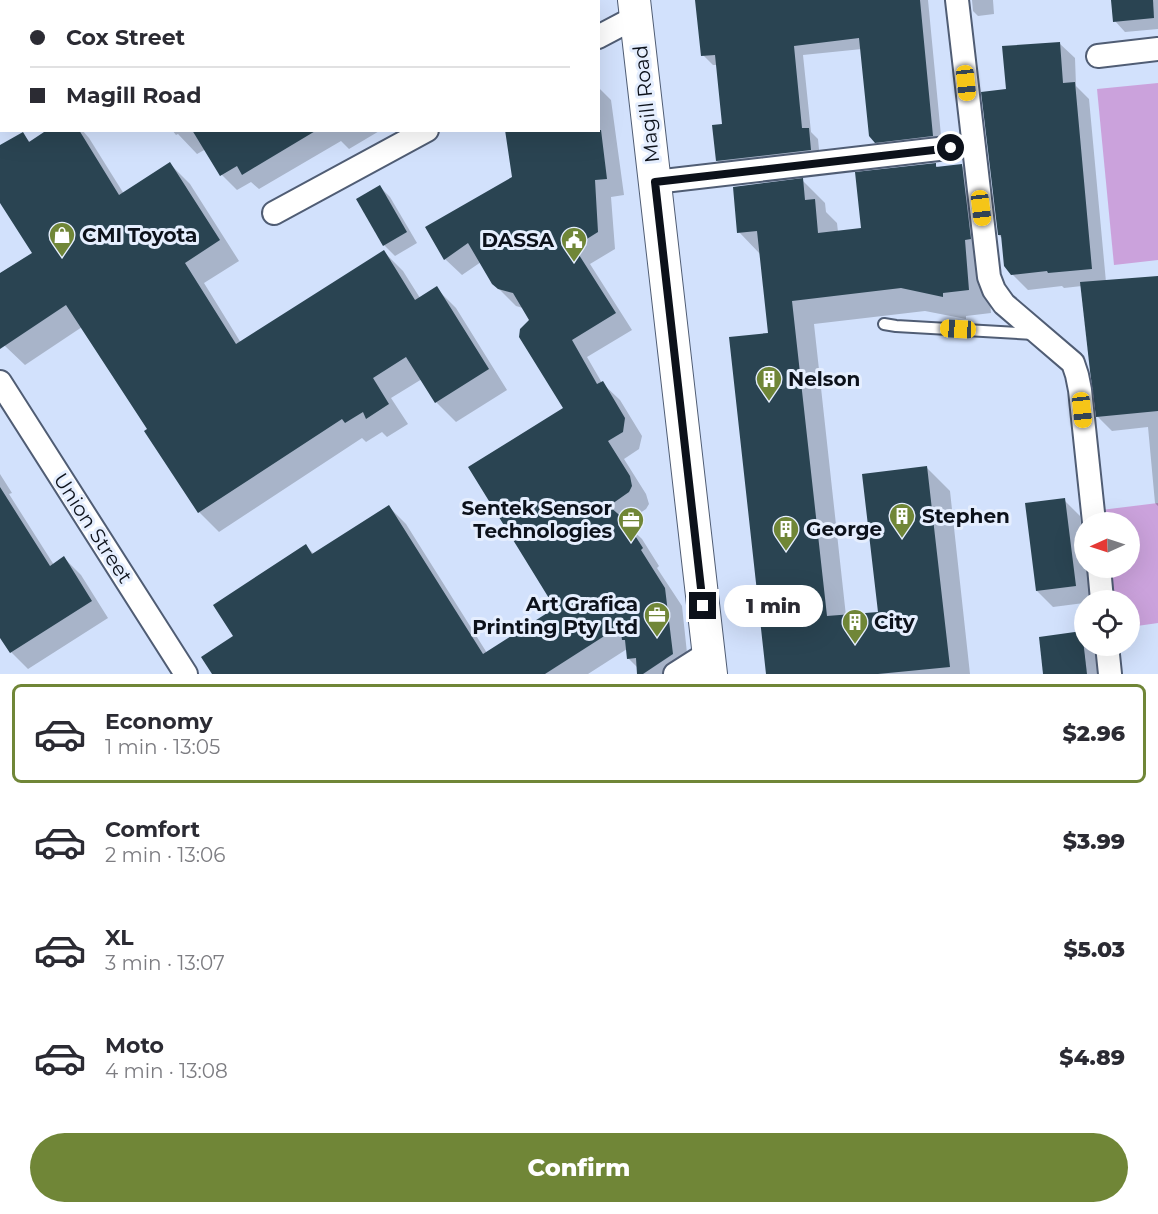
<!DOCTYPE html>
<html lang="en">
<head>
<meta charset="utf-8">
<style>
	:root { --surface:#fff; --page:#f7f7f7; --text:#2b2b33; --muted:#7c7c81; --line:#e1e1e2; --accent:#708637 }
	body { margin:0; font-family:Montserrat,sans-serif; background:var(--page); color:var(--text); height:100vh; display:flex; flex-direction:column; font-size:22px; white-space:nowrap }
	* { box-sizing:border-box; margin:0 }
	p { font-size:20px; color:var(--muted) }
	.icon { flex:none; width:33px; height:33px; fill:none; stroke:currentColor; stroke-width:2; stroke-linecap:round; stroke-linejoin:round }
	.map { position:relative; height:674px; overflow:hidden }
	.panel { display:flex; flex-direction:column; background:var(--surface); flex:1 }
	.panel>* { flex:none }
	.hud { position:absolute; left:0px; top:0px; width:600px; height:132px; box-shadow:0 6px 24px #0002; display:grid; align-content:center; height:132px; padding:0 30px; background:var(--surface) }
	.needle { width:39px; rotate:267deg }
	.buttons { position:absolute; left:1074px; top:512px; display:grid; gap:12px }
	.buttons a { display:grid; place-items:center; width:66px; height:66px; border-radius:50%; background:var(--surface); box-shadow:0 6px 24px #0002; font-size:30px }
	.end { position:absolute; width:27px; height:27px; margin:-14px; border:8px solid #0c111a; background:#fff; box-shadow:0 0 0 3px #fff }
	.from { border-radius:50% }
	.bubble { position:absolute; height:42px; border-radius:21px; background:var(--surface); box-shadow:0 6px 24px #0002; font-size:20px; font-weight:800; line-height:42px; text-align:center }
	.car { position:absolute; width:18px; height:36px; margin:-18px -9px; border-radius:8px; box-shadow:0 0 4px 2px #0007; background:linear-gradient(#f5c518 24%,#345 0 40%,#f5c518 0 76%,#345 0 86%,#f5c518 0) }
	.hud b { display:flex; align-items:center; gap:21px; height:57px; font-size:22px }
	.hud b+b { border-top:2px solid var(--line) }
	.hud i { width:15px; height:15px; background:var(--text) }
	ul { padding:10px 0 0; list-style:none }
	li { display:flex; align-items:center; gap:18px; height:99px; margin:0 12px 9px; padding:0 18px; border:3px solid transparent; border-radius:9px }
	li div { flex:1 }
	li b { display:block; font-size:22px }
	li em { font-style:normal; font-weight:800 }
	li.selected { border-color:var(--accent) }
	li>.icon { width:54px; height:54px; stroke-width:1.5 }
	.action { display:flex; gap:12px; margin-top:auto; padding:12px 30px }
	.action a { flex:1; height:69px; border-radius:36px; background:var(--accent); color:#fff; font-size:24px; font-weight:800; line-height:69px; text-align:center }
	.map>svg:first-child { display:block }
	.green { fill:#cba2dc }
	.shadow { fill:#0003 }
	.building { fill:#2a4452 }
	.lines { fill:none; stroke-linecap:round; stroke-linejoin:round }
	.service-casing { stroke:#505d74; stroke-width:14 }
	.minor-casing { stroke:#505d74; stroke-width:26 }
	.secondary-casing { stroke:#505d74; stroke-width:34 }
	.service { stroke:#fff; stroke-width:10 }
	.minor { stroke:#fff; stroke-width:22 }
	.secondary { stroke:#fff; stroke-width:32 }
	.route { stroke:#0c111a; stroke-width:8 }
	.labels { text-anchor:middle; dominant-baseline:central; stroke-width:6; stroke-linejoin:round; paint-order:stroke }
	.street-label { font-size:20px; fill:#0c111a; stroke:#e5eefe }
	.poi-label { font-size:20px; font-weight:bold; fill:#0c111a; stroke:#e5eefe; text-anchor:start }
</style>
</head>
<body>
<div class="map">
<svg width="1158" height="674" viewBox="0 0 1158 674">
	<rect width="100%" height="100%" fill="#d2e1fc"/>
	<g class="green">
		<polygon points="1158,83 1158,260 1114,265 1097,89"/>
		<polygon points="1158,503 1158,623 1130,627 1130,600 1102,600 1099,567 1130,567 1130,522 1094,522 1093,511"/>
	</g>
	<g class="shadow">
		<polygon points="260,0 494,0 491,2 259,2"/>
		<polygon points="697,0 928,0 942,146 887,152 870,135 862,49 803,55 811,132 818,139 820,160 727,171 717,161 724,125 717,65 713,65 703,55"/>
		<polygon points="972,0 993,0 994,14 978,16 973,11"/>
		<polygon points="1113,0 1158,0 1158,29 1125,32 1115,21"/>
		<polygon points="1059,43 1075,58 1076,86 1089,99 1106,282 1158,278 1158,506 1155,503 1148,427 1112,431 1098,417 1082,286 1064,288 1062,286 1028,290 1012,274 1002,238 999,235 1007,91"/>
		<polygon points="598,87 611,100 624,195 611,197 615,249 590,264 632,330 587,357 602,383 620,400 642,436 639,449 624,459 646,494 649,504 646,509 625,523 642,539 659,566 657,568 682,606 689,672 685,674 639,674 638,668 628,658 627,649 588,674 214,674 203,657 235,636 306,546 315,555 389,507 406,524 487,653 557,608 565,408 531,321 523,308 516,306 493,283 481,262 462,275 445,259 598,130"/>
		<polygon points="50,130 82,130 89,138 124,194 170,164 190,184 239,261 204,283 241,343 384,252 403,271 420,298 436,288 456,308 507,390 456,422 436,402 422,379 391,398 408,424 387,437 382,432 366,442 362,438 219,532 199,512 149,430 82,327 25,365 5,346 0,338 0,274 34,253 0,200 0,146 22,134 31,143"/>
		<polygon points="172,130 381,130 349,149 341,141 259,189 251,182 237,190 222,175 206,149 197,154 178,134 176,135"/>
		<polygon points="935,165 939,168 962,166 985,189 987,263 991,313 966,316 966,319 925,311 814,324 846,616 880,613 927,468 950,491 970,674 767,674 730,339 769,334 761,255 739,232 802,180 825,203 826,212 837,223 838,232 862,230"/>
		<polygon points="379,186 390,197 417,243 395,256 384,245"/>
		<polygon points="0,474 12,493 9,494 54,565 64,558 81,575 108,618 28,669 11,652 0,635"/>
		<polygon points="1064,500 1080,516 1084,550 1084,567 1087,567 1091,600 1084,600 1084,603 1053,607 1037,591"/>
		<polygon points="1081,633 1084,636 1084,645 1093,645 1102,654 1104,674 1045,674 1041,638"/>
	</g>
	<g class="building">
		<polygon points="695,0 920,0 933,136 875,143 869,136 859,38 794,46 802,128 809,128 811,150 716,161 712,125 722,124 715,55 701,56"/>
		<polygon points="1111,0 1153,0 1154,18 1113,22"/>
		<polygon points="1060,42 1063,83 1075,82 1092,269 1048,273 1047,271 1011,275 1004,266 1001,235 998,235 981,92 1006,89 1002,46"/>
		<polygon points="47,130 79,130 119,195 170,162 220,240 185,263 236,344 384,250 415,300 437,286 489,369 435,403 406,357 373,378 389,404 366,419 363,412 345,423 342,419 198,513 144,431 147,429 66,305 0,349 0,273 32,253 0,203 0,145 23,132 29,142"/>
		<polygon points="192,130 317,130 242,175 237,166 220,176"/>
		<polygon points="505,130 601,130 607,179 595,180 598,232 574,247 616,313 572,340 597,384 603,381 625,418 623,432 608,441 630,476 632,486 629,492 609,506 625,520 643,548 641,550 665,588 673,654 643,674 637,674 636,658 627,659 625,640 622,640 620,626 545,674 212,674 201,657 233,636 213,605 306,544 312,554 389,505 483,654 555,608 468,467 563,408 519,337 520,329 529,320 513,293 498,289 492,284 468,243 444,260 425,227 512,177"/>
		<polygon points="936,163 936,167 962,164 971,239 965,240 969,290 943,293 943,297 901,288 792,301 827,616 878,612 862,474 927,466 950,667 878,674 766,674 729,337 768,333 757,231 737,233 733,187 803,178 805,200 815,199 818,233 861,228 855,172"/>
		<polygon points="380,185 407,232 383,246 356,199"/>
		<polygon points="1158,276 1158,411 1096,417 1090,371 1080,282"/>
		<polygon points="0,487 50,566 64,556 92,601 10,653 0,638"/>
		<polygon points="1065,498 1076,586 1036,591 1025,503"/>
		<polygon points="1082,631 1087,674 1043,674 1039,637"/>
	</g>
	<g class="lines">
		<g class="service-casing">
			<polyline id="service" points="884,324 896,326 1034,334"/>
		</g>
		<g class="minor-casing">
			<g id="minor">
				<polyline points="957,0 989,277 994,290 1004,304 1073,363 1077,375 1080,390 1094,522"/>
				<polyline points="0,30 2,33"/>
				<polyline points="598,37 636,17"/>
				<polyline points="1098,56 1158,49"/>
				<polyline points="655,182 973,145"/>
				<polyline points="274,213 427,130"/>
				<polyline points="0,382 186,674"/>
				<polyline points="1099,567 1102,600"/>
				<polyline points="1107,645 1110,674"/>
				<polyline points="675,674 708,653"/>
			</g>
		</g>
		<g class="secondary-casing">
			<g id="secondary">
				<polyline points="634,0 711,674"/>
				<polyline points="106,2 109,0"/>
				<polyline points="176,2 178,0"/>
				<polyline points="0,62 2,61"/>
				<polyline points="0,100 2,99"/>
			</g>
		</g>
		<use href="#service" class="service"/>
		<use href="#minor" class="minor"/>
		<use href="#secondary" class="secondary"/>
	</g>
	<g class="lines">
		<polyline class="route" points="703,606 655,182 951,148"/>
	</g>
	<defs>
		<g id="shop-pin" transform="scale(1.35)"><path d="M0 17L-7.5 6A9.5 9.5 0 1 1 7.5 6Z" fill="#708637" stroke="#e5eefe"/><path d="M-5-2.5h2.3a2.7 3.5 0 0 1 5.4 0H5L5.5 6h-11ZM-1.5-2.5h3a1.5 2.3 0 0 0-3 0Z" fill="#fff"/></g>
		<g id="civic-pin" transform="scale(1.35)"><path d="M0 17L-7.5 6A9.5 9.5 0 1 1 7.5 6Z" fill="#708637" stroke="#e5eefe"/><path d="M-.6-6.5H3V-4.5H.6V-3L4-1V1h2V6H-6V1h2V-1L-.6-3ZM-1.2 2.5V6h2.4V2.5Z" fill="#fff"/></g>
		<g id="building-pin" transform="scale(1.35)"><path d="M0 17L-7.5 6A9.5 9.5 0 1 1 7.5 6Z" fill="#708637" stroke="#e5eefe"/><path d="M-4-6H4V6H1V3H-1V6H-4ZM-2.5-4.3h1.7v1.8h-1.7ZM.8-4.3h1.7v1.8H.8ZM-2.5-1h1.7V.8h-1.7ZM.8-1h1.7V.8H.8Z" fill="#fff"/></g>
		<g id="office-pin" transform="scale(1.35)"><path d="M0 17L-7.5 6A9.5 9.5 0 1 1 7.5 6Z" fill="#708637" stroke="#e5eefe"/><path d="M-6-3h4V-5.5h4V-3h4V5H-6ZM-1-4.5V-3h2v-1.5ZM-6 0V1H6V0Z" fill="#fff"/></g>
	</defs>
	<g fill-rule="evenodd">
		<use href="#shop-pin" x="62" y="235"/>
		<use href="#civic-pin" x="574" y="240"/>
		<use href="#building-pin" x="769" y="379"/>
		<use href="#building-pin" x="902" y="516"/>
		<use href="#office-pin" x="631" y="520"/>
		<use href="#building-pin" x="786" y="529"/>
		<use href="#office-pin" x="657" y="615"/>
		<use href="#building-pin" x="855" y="622"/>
	</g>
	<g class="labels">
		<g class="street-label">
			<text transform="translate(646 104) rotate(-96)">Magill Road</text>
			<text transform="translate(93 528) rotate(57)">Union Street</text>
		</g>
		<g class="poi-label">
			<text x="82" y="235">CMI Toyota</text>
			<text x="554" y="240" text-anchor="end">DASSA</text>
			<text x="788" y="379">Nelson</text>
			<text x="612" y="508" text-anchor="end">Sentek Sensor<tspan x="612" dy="23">Technologies</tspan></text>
			<text x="922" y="516">Stephen</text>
			<text x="806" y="529">George</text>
			<text x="638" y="604" text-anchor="end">Art Grafica<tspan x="638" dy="23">Printing Pty Ltd</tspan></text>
			<text x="874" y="622">City</text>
		</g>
	</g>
</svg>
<div class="buttons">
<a><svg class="needle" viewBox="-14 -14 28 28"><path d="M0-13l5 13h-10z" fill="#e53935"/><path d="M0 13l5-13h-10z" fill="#7c7c81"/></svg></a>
<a><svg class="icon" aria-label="locate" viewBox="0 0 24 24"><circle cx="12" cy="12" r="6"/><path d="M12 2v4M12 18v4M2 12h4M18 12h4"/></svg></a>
</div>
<i class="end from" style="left:951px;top:148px"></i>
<i class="end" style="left:703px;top:606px"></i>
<div class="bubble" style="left:724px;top:585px;width:99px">1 min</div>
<i class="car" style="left:966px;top:83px;rotate:174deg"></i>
<i class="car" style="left:981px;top:208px;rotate:173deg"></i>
<i class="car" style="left:958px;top:329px;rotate:273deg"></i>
<i class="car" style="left:1082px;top:410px;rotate:174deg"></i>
<div class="hud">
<b><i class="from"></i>Cox Street</b>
<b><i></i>Magill Road</b>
</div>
</div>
<section class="panel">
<ul>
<li class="selected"><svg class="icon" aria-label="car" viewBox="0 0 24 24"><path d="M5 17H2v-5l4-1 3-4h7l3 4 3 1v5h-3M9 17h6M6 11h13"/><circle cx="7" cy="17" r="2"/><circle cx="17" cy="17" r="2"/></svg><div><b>Economy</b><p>1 min · 13:05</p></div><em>$2.96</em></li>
<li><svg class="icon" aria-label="car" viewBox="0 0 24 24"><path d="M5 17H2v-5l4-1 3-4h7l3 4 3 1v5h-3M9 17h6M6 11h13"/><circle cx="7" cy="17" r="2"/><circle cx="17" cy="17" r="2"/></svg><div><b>Comfort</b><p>2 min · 13:06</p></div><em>$3.99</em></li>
<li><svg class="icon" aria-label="car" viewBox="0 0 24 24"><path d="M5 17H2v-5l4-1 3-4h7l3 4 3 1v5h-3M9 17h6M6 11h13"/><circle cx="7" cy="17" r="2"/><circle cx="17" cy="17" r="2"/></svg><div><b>XL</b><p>3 min · 13:07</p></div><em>$5.03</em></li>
<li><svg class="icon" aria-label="car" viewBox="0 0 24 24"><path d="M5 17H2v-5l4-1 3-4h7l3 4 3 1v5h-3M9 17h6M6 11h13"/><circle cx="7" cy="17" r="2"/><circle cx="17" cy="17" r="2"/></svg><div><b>Moto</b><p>4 min · 13:08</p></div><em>$4.89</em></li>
</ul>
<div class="action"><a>Confirm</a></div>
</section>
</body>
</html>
